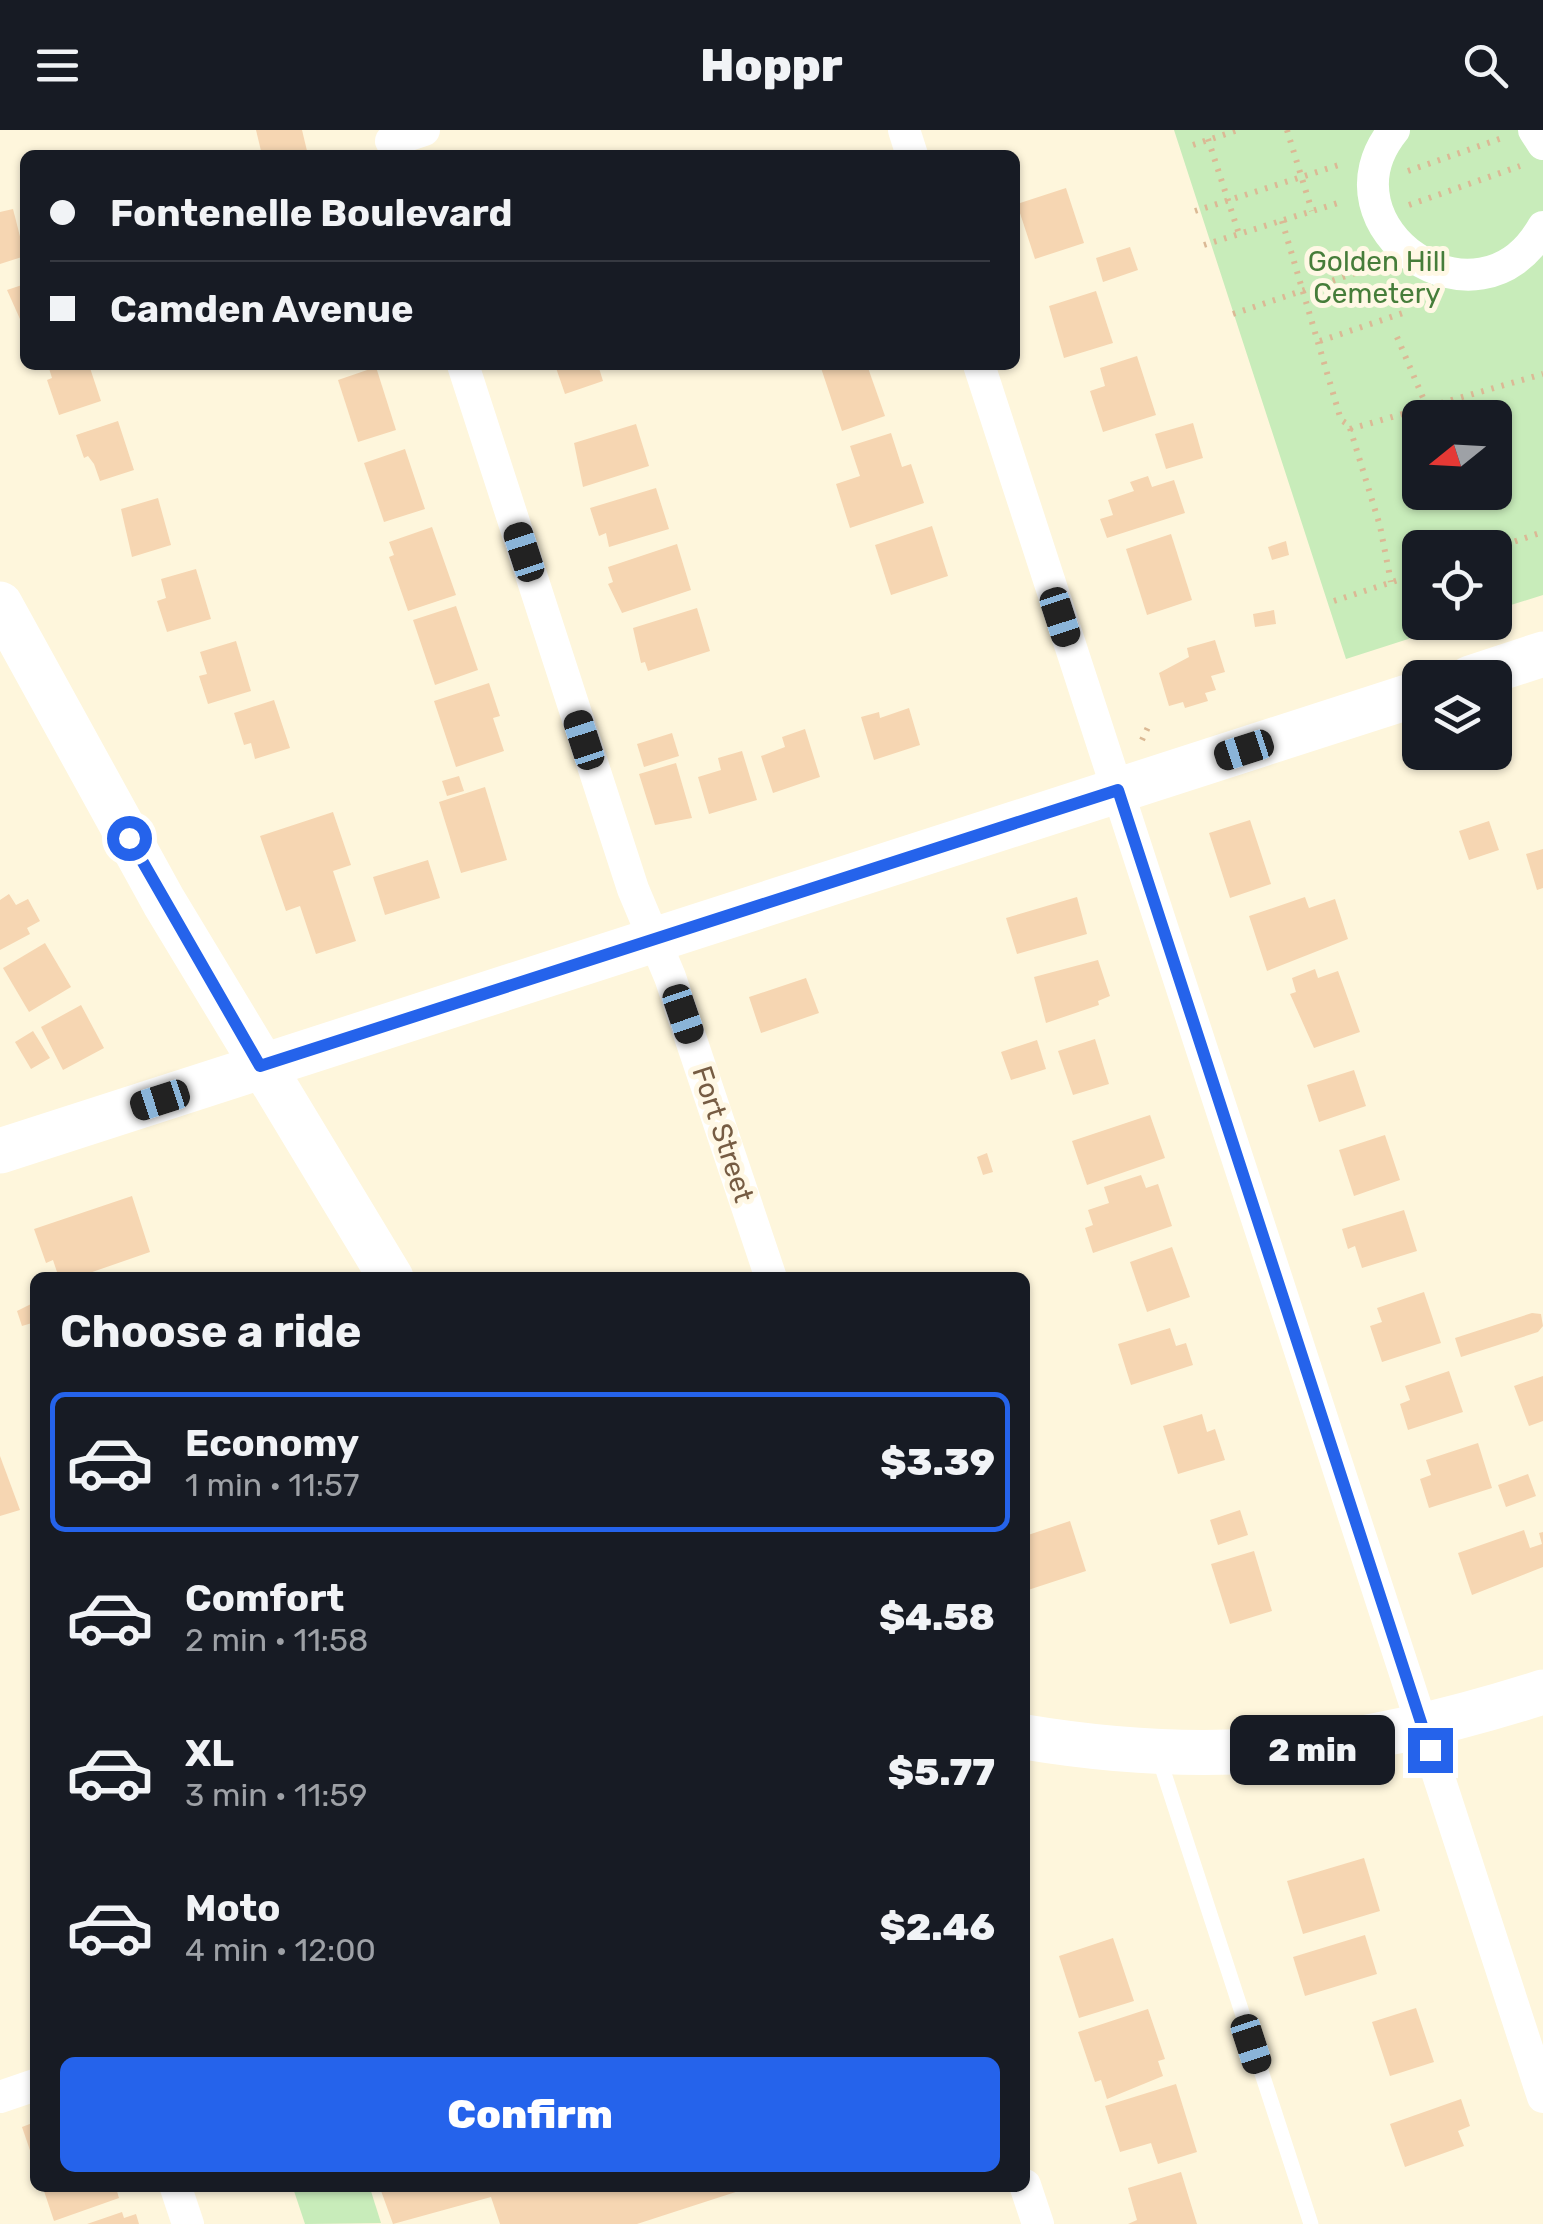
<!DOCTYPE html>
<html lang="en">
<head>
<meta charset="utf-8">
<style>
	:root { --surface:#171b24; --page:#242831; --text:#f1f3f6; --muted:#9ea1a6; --line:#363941; --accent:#2563eb }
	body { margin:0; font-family:Rubik,sans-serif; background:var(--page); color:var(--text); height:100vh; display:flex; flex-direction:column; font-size:38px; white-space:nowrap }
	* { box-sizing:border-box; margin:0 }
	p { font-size:32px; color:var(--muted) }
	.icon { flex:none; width:55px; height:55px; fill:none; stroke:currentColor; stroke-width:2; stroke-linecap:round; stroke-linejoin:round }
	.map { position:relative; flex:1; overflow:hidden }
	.sheet { position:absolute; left:30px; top:1142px; width:1000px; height:920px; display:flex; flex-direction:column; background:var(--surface); border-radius:15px; box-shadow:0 2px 8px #0004 }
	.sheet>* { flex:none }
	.hud { position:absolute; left:20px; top:20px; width:1000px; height:220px; border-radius:15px; box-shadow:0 2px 8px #0004; display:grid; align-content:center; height:220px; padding:0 30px; background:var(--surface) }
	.needle { width:65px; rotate:252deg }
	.buttons { position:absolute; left:1402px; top:270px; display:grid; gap:20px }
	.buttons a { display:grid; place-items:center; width:110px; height:110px; border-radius:15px; background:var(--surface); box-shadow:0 2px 8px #0004; font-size:50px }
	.end { position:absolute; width:45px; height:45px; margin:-22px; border:12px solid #2563eb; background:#fff; box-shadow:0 0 0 5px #fff }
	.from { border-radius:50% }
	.bubble { position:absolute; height:70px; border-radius:15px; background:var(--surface); box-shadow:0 2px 8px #0004; font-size:32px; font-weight:800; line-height:70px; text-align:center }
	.car { position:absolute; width:30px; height:60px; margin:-30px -15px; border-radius:12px; box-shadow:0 0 8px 2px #0007; background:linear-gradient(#222 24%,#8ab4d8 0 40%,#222 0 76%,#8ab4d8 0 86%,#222 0) }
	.hud b { display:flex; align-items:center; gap:35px; height:95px; font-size:38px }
	.hud b+b { border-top:2px solid var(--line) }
	.hud i { width:25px; height:25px; background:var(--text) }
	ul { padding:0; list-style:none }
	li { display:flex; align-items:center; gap:30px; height:140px; margin:0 20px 15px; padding:0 10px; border:5px solid transparent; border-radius:15px }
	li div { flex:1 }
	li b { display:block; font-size:38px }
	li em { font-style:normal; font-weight:800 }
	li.active { border-color:var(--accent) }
	li>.icon { width:90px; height:90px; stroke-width:1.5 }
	h2 { padding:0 30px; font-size:45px; line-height:120px }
	.button { display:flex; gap:20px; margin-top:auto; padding:20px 30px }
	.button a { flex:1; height:115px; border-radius:15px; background:var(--accent); color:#fff; font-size:40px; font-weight:800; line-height:115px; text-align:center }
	header { display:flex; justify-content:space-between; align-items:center; height:130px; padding:0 30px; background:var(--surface); font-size:45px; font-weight:800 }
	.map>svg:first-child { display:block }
	.green { fill:#c8ecba; fill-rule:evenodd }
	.building { fill:#f6d6b2 }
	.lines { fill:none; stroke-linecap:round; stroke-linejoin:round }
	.path { stroke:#dbb995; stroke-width:6; stroke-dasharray:2.5 8; stroke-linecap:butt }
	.lane { stroke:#fff; stroke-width:15 }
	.street { stroke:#fff; stroke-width:32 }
	.secondary { stroke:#fff; stroke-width:45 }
	.route { stroke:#2563eb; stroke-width:12 }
	.labels { text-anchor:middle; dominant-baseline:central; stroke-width:10; stroke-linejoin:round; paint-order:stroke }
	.park-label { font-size:28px; fill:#467d3a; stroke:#fff8e5 }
	.street-label { font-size:28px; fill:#765c43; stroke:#fff8e5 }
</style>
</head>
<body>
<header><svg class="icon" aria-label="menu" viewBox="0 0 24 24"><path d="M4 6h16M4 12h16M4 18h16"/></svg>Hoppr<svg class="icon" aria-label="search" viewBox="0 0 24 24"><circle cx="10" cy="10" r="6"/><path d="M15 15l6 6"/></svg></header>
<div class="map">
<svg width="1543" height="2094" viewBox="0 0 1543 2094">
	<rect width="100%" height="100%" fill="#fef6dc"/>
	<g class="green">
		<path d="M1174,0H1543V465L1495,480V418H1420V492L1458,493L1346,529ZM1420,288H1495V362H1420Z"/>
		<polygon points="293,2058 370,2058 381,2093 305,2094"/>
	</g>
	<g class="building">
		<polygon points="256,0 302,0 308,25 262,25"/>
		<polygon points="1066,58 1084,113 1035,129 1017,74"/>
		<polygon points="13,79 25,126 0,134 0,82"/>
		<polygon points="1130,117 1138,140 1103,152 1096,128"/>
		<polygon points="25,154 25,198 24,198 7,160"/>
		<polygon points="1096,161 1113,213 1064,228 1049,176"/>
		<polygon points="1137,226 1156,285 1103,302 1090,261 1105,256 1100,238"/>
		<polygon points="48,235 89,235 101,271 59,285 47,250 52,248"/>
		<polygon points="555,235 598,235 603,251 565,264"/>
		<polygon points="829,235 867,235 885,286 842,301 821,238"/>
		<polygon points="376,237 396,300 358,312 338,250"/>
		<polygon points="118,291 134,340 100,351 94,334 88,326 84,328 76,305"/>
		<polygon points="1193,293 1203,328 1166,339 1155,304"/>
		<polygon points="636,294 649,336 583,357 574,313"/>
		<polygon points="891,303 902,337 911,334 924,373 850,398 836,354 860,346 850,316"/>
		<polygon points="405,319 425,379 384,392 364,333"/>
		<polygon points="1148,346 1152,357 1174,350 1185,383 1107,408 1100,389 1113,385 1108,370 1134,361 1130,352"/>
		<polygon points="656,358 669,399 609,417 606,403 599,406 590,378"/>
		<polygon points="158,368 171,415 132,427 121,379"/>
		<polygon points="932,396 948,446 891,465 875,415"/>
		<polygon points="432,397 456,465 408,481 389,427 394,425 389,412"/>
		<polygon points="1171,404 1192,470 1147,485 1126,419"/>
		<polygon points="1286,411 1289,425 1272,430 1268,417"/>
		<polygon points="677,414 691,460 622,483 608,454 613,452 608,437"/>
		<polygon points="196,439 211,489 167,502 157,471 166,468 161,449"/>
		<polygon points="456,476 478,540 435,555 413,490"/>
		<polygon points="697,478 710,521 648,541 645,532 641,533 633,498"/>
		<polygon points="1274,480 1276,494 1255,497 1253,484"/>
		<polygon points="1215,510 1225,542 1211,546 1216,560 1205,563 1208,571 1185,578 1183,572 1169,576 1159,543 1189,527 1187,518"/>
		<polygon points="236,511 251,561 208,574 199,546 207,544 200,522"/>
		<polygon points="489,553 500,586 493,588 504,621 456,637 434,571"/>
		<polygon points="274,570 290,618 255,629 251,613 244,615 234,583"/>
		<polygon points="909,578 920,615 874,630 861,587 879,582 880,588"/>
		<polygon points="805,599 820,647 773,663 761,626 785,617 782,607"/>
		<polygon points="672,603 679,626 644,637 637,614"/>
		<polygon points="742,621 757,670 709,684 698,647 721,640 718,628"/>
		<polygon points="676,633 692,688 655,695 639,644"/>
		<polygon points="459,646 464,661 447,666 442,651"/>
		<polygon points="485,657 507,730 461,743 439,672"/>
		<polygon points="333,682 351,735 333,741 356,811 316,824 300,776 286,781 260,706"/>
		<polygon points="1250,690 1271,754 1230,768 1209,703"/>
		<polygon points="1489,691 1499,720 1469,730 1459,701"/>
		<polygon points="1543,719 1543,758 1537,760 1526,724"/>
		<polygon points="428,730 440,768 385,785 373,747"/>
		<polygon points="9,764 16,775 28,769 40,791 27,798 30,804 0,820 0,770"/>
		<polygon points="1077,767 1087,804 1017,824 1006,788"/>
		<polygon points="1305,767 1309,778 1335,769 1348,809 1267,841 1249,786"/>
		<polygon points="45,813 71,857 29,882 3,838"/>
		<polygon points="1098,830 1110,866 1098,871 1099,875 1046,893 1034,847"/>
		<polygon points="1315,839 1318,848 1338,841 1360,902 1314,918 1290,864 1296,862 1292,848"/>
		<polygon points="806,848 819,883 761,903 749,867"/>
		<polygon points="81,875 104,918 63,940 41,897"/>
		<polygon points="33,901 50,928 31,939 15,912"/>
		<polygon points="1095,909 1109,954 1073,965 1058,921"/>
		<polygon points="1037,910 1046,939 1011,950 1001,922"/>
		<polygon points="1354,940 1366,976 1319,992 1307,955"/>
		<polygon points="1150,985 1165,1028 1087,1055 1072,1011"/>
		<polygon points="1385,1005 1400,1050 1354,1066 1339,1020"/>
		<polygon points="987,1023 993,1042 983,1045 977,1027"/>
		<polygon points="1141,1045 1146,1058 1158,1054 1172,1096 1093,1123 1085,1098 1093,1095 1088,1080 1109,1073 1104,1057"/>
		<polygon points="132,1066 150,1122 75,1148 59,1148 53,1130 46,1133 34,1099"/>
		<polygon points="1404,1080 1417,1121 1362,1138 1355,1116 1348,1119 1342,1099"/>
		<polygon points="1172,1117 1190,1167 1147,1182 1130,1132"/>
		<polygon points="1424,1162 1441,1213 1382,1232 1370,1196 1382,1192 1377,1178"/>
		<polygon points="35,1172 35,1201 34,1202 32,1193 22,1196 17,1181"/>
		<polygon points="1532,1183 1541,1184 1543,1196 1538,1202 1461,1227 1455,1208"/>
		<polygon points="1170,1198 1176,1216 1186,1213 1193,1235 1131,1255 1118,1214"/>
		<polygon points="1449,1241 1463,1282 1408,1300 1400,1274 1410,1270 1405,1256"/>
		<polygon points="1543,1246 1543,1291 1529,1296 1514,1256"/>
		<polygon points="1202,1284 1207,1302 1215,1299 1225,1330 1178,1344 1163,1296"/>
		<polygon points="1478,1313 1492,1358 1429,1378 1420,1349 1431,1345 1426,1330"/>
		<polygon points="0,1326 20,1380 0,1386"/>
		<polygon points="1528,1344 1536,1366 1506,1377 1498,1355"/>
		<polygon points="1240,1380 1248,1405 1218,1415 1210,1390"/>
		<polygon points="1070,1391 1086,1441 1025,1461 1025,1406"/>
		<polygon points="1524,1400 1530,1418 1542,1414 1539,1403 1543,1402 1543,1437 1472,1465 1458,1423"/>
		<polygon points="1254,1421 1272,1481 1230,1494 1211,1434"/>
		<polygon points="1364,1728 1380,1781 1303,1804 1287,1751"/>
		<polygon points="1365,1805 1377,1844 1305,1866 1293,1827"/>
		<polygon points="1113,1808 1134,1871 1079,1888 1059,1826"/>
		<polygon points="1416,1878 1434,1932 1390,1946 1372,1892"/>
		<polygon points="1148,1879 1165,1929 1158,1931 1163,1946 1107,1969 1101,1950 1095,1952 1078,1902"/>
		<polygon points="1176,1954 1197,2022 1158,2034 1151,2013 1120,2022 1105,1976"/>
		<polygon points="1461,1969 1470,1996 1458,2001 1464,2016 1405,2037 1390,1994"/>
		<polygon points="35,1992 35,2032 34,2032 22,1997"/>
		<polygon points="1181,2042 1197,2094 1128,2094 1137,2090 1128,2058"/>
		<polygon points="43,2058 116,2058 119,2068 54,2091"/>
		<polygon points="380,2058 748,2058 637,2094 500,2094 491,2067 393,2094"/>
		<polygon points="122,2082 124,2088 136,2084 139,2094 87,2094"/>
	</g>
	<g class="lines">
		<g class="path">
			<polyline points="1287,0 1312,81"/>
			<polyline points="1208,9 1239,104"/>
			<polyline points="1193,15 1238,0"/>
			<polyline points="1408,41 1505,7"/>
			<polyline points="1409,75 1520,36"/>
			<polyline points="1195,81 1342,34"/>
			<polyline points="1282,91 1341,290 1349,295 1380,396 1391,452"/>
			<polyline points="1204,115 1341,72"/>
			<polyline points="1233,184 1379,135"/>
			<polyline points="1397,207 1427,277"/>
			<polyline points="1320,211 1406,182"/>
			<polyline points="1350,299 1543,244"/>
			<polyline points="1495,418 1543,402"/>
			<polyline points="1334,471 1420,443"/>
			<polyline points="1142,610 1149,595"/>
		</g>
		<polyline class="lane" points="1159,1628 1311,2094"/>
		<g class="street">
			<polyline points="904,0 912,25"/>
			<path d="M1394,0C1315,97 1479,211 1543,97"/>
			<polyline points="1534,0 1543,14"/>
			<polyline points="391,11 424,0"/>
			<polyline points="463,235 633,759 670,847 771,1148"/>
			<polyline points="979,235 1543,1967"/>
			<polyline points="0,1967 35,1955"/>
			<polyline points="1025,2055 1038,2094"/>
			<polyline points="176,2058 188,2094"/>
		</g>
		<g class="secondary">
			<polyline points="0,474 164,772 391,1148"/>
			<polyline points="1470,548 1543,524"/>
			<polyline points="0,1021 1420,563"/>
			<path d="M1025,1607C1218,1639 1358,1621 1543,1562"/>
		</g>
	</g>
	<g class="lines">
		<polyline class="route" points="129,708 260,936 1118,660 1430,1620"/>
	</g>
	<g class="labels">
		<g class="park-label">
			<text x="1377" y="131">Golden Hill<tspan x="1377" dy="32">Cemetery</tspan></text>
		</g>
		<g class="street-label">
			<text transform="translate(723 1004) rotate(72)">Fort Street</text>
		</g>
	</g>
</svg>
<div class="buttons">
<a><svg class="needle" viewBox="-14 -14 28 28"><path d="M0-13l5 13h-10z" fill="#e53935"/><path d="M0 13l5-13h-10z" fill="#9ea1a6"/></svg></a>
<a><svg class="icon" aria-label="locate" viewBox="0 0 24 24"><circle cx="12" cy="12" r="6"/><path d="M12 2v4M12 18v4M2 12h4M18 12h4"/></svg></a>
<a><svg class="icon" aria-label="layers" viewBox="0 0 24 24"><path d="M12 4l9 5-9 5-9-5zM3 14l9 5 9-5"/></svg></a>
</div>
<i class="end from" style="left:129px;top:708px"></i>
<i class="end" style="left:1430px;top:1620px"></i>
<div class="bubble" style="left:1230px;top:1585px;width:165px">2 min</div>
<i class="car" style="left:524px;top:422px;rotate:342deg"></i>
<i class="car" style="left:1060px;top:487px;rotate:162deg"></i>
<i class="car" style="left:584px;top:610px;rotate:342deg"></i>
<i class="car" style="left:1244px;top:620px;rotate:252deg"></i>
<i class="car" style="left:683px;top:884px;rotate:161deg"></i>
<i class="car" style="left:160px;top:970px;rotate:252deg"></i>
<i class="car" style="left:1251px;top:1914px;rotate:162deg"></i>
<div class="hud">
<b><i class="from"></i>Fontenelle Boulevard</b>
<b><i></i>Camden Avenue</b>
</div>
<section class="sheet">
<h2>Choose a ride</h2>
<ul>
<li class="active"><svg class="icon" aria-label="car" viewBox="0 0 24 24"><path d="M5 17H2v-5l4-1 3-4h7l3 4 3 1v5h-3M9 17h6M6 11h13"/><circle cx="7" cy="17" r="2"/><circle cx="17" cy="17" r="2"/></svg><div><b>Economy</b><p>1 min · 11:57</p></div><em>$3.39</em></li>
<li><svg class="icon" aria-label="car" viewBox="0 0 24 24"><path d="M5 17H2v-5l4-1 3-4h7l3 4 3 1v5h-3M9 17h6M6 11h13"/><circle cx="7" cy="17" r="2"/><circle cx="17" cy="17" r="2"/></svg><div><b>Comfort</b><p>2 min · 11:58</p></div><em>$4.58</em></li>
<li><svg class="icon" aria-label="car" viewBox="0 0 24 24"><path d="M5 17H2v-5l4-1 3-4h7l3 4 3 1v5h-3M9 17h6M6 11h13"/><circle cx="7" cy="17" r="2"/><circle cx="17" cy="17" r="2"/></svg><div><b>XL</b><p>3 min · 11:59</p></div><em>$5.77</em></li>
<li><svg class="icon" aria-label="car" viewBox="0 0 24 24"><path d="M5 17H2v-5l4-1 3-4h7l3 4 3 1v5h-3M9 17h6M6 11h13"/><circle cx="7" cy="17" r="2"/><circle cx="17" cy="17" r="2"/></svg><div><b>Moto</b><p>4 min · 12:00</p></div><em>$2.46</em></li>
</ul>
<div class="button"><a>Confirm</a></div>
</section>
</div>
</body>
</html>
